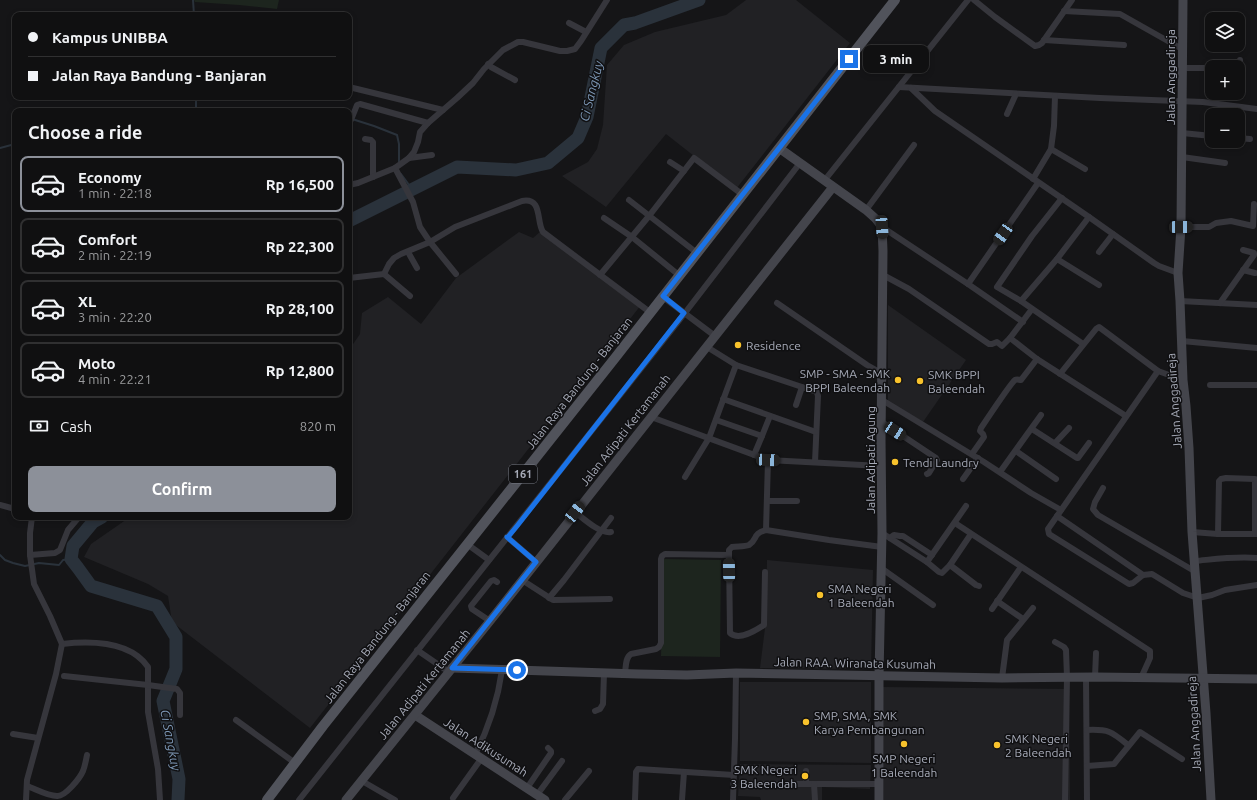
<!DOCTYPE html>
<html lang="en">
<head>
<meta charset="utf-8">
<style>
	:root { --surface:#101011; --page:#19191a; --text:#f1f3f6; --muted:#9c9d9f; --line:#303031; --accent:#8c9099 }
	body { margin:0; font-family:Ubuntu,sans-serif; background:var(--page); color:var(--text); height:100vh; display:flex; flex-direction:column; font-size:15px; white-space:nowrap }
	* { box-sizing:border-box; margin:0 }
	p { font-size:13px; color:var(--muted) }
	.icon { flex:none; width:22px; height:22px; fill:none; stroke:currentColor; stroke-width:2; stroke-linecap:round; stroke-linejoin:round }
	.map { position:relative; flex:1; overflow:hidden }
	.sheet { position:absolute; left:12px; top:108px; width:340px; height:412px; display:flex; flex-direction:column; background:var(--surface); border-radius:8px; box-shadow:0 2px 6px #0003,0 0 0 1px var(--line) }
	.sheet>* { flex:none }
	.top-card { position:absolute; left:12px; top:12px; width:340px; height:88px; border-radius:8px; box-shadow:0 2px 6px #0003,0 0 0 1px var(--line); display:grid; align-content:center; height:88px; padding:0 16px; background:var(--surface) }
	.controls { position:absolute; left:1205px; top:12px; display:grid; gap:8px }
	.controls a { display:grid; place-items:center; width:40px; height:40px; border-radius:8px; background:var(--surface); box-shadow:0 2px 6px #0003,0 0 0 1px var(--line); font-size:20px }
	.end { position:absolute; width:18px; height:18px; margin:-9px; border:5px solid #1a73e8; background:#fff; box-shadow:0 0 0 2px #fff }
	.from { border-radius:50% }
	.bubble { position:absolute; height:28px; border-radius:8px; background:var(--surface); box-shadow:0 2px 6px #0003,0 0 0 1px var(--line); font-size:13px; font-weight:700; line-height:28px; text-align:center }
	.car { position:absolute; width:12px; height:24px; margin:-12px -6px; border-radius:5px; box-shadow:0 0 3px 1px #0007; background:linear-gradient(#222 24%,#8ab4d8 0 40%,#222 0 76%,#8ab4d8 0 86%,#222 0) }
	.top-card b { display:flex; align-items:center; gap:14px; height:38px; font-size:15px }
	.top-card b+b { border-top:1px solid var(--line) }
	.top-card i { width:10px; height:10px; background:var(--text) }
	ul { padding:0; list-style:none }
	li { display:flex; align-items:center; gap:12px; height:56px; margin:0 8px 6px; padding:0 8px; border:2px solid var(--line); border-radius:8px }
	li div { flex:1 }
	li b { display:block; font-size:15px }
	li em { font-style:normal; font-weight:700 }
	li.current { border-color:var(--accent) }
	li>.icon { width:36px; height:36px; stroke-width:1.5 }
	h2 { padding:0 16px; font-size:18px; line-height:48px }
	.pay { display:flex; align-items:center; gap:10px; height:44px; padding:0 16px; font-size:15px }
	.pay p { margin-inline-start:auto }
	.button { display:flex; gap:8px; margin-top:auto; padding:8px 16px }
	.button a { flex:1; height:46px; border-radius:8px; background:var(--accent); color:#fff; font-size:16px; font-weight:700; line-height:46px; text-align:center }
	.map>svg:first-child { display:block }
	.built { fill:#212124 }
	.green { fill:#1d251e }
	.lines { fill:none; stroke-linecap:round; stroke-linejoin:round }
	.stream { stroke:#2a323b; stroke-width:2 }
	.river { stroke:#2a323b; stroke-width:13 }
	.minor { stroke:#36363c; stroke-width:6 }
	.secondary { stroke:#44454c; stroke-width:9 }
	.primary { stroke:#51535b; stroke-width:10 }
	.route { stroke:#1a73e8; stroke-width:5 }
	.poi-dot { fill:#f8c22c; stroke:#101012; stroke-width:1.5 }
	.labels { text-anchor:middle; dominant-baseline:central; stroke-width:3; stroke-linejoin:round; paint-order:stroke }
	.shield { fill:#101012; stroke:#797c86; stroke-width:1 }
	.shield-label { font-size:11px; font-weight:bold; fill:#a6aab7 }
	.street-label { font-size:12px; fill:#a6aab7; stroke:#101012 }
	.poi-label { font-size:12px; fill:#a6aab7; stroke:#101012; text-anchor:start }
	.water-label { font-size:13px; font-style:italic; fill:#7c96b4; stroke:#101012 }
</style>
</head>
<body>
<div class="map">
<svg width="1257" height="800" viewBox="0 0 1257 800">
	<rect width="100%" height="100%" fill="#151517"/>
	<g class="built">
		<polygon points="746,0 796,0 850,43 736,189 666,134 606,207 562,176 588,162 597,149 603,125 607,65 624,45 655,32 726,15"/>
		<polygon points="541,231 641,305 310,728 172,622 168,596 148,584 84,557 91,544 130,517 349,517 349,350 360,334 362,313 388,297 421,324 456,278 519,232 533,238"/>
		<polygon points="888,305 966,360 923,422 888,402"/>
		<polygon points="767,560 873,570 871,669 760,668 766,620"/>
		<polygon points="740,682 871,682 871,763 740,761"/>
		<polygon points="883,687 1069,689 1070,800 884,800"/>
		<polygon points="740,764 871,765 870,789 822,787 822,800 761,800 760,797 738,796"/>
	</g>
	<g class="green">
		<polygon points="194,0 279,0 277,9 239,5 195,2"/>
		<polygon points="663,559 721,560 720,657 661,656"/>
	</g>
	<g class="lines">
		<g class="stream">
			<polyline points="193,0 194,15"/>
			<polyline points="196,97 196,111"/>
			<polyline points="352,119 374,126 397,135 399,144 399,162"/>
			<polyline points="0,148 15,144"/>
			<polyline points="401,174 412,189"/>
			<polyline points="0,555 5,560 13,563 25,566 39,563 59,565 63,560 71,559"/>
		</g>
		<g class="river">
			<polyline points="349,221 457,167 516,170 548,163 578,138 587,117 601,48 624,25 635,23 699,0"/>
			<polyline points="102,517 93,522 73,546 71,559 78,568 91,586 157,606 176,637 176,669 163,701 179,779 178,800"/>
		</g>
		<g class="minor">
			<polyline points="974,0 995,17 1035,46 1039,45 1042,43 1072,0"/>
			<polyline points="1064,11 1120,14 1182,49"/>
			<polyline points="569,23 586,32"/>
			<polyline points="1044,40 1124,45"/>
			<polyline points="488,64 491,67 515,80"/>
			<polyline points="1182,68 1212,68"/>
			<polyline points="1238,69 1240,68 1240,60"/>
			<polyline points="349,87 443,110"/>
			<polyline points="899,87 1100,98 1203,102 1257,109"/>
			<polyline points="911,88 935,111 1089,217 1154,263 1159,266 1178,273"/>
			<polyline points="1007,114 1016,94"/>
			<polyline points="349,120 351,120 357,105 360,104 428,123"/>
			<polyline points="1182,133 1212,136"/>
			<polyline points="1238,138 1250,139"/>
			<polyline points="365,139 371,140 373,142 373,177"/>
			<polyline points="1051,149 1085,169"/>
			<polyline points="1182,157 1225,163"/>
			<polyline points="409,158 432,155"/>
			<polyline points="670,162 684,171"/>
			<polyline points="395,168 413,202 420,227 430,242 456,274"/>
			<polyline points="1033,179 1051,149 1054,126 1055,96"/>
			<polyline points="824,181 968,0"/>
			<polyline points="349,185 358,183 395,168 409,158 414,152 418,142 420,132 428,123 457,98 473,83 484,69 503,50 518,42 523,42 560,51 567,51 575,49 581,41 607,0"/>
			<polyline points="1062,198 1032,236 997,287 1021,301 1083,344"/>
			<polyline points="629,200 697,253"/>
			<polyline points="866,210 914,145"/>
			<polyline points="604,218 632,237 680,276"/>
			<polyline points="882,227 968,284 1023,322"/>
			<polyline points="1181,227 1209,227 1216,223 1231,221 1253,226 1254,204"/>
			<polyline points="408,252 417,268"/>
			<polyline points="1099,252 1113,234"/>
			<polyline points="1057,259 1099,285"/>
			<polyline points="1243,270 1255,273"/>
			<polyline points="384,274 410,296"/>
			<polyline points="600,275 649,216 694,158 743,195"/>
			<polyline points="883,275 909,289 989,344 992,344 997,342 1002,346 1010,338"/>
			<path d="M349,278L384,274L389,264L394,258L401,254L430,242L455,227L522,201C543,197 536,222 543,232L651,313"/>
			<polyline points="968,284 1038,183"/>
			<polyline points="663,297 715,336"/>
			<polyline points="1021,301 1057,259 1089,217"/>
			<polyline points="1180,301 1257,305"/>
			<polyline points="777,303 867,365 883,374"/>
			<polyline points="1220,303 1254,255 1254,253 1243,250"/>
			<polyline points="1032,309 1010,338 1037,359 1126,416"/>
			<polyline points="1182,341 1257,348"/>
			<polyline points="707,347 736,365 817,392 818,396 815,462"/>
			<polyline points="1158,371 1048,529 1049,534 1129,584 1133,583 1143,575 1152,574 1183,593 1198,598 1212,595 1225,590 1257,585"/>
			<polyline points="1060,374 1096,329 1099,327 1158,371 1183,380"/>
			<polyline points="1210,385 1257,385"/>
			<polyline points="723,399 816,432"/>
			<polyline points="882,400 984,462 1031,493 1061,510"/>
			<polyline points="796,405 802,387"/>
			<polyline points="651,417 768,460 881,466"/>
			<polyline points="716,420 762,436 754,455"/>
			<polyline points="882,422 936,458 937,460 929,473 927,474"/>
			<polyline points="1032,429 1077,458 1078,458 1089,443"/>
			<polyline points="762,436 770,416"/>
			<polyline points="1055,443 1069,428"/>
			<polyline points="1016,451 1056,479"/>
			<path d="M972,454L984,437L983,434L980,431L981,428C985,422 1012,382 1015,380C1017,379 1019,380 1021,380L1037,359"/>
			<polyline points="1000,472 1041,415"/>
			<polyline points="685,477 709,438 736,365"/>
			<polyline points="963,479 978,458"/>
			<polyline points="1103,488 1095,502 1093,509 1098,515 1196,572"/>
			<polyline points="767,501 797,501"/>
			<polyline points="0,505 15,509"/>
			<path d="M575,512C584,519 600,534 611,532"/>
			<polyline points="1057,516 1143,575"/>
			<polyline points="955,523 1150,651 1150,658 1141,678"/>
			<polyline points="766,530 768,460"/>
			<polyline points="1192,532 1218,534 1257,534"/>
			<polyline points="882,533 927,562 966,506"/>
			<polyline points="1218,534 1219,481 1221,479 1226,478 1255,479 1255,534"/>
			<polyline points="508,537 507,537 536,562"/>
			<polyline points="890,538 894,535 900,536 903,536 932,555"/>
			<polyline points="467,544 489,560"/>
			<polyline points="30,555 55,553 60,550 68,530 79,517"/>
			<path d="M729,555L730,633C739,641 755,631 764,625L765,572"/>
			<path d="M1195,561C1216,559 1236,556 1257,558"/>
			<polyline points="927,562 939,572 942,573 950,565 971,534"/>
			<polyline points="950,565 976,585 979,586"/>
			<polyline points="881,568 933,605"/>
			<polyline points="522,580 553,600 610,599"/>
			<polyline points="549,598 564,580 611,518"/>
			<polyline points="997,601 1023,619"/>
			<polyline points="992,609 1021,567"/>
			<polyline points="490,621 472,609 471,606 491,581 494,580 497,582"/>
			<polyline points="1055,642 1064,647 1066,650 1067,677 1065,800"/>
			<path d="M62,644C89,641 130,641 148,667V712L158,769L160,800"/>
			<polyline points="418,651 417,650 449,672"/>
			<path d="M625,673C626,667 625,658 631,654L656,649L659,647L661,643V559L662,556L665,554L729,555V550L732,547C737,546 744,547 749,545C758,539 752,534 766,530L829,540L882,547"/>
			<polyline points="64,676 148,685 177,689 180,693 180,715"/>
			<polyline points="1095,677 1096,653"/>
			<polyline points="1002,678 1007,640 1033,608"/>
			<polyline points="1086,678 1087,800"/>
			<polyline points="595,711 600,709 603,704 604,673"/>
			<polyline points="236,720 295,763"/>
			<path d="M1087,730C1109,729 1112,732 1128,745"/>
			<polyline points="13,734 38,738"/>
			<path d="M475,755C488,729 498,699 502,670"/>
			<polyline points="1087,766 1114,764 1140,732 1182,759"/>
			<polyline points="806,771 806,784"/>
			<polyline points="362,781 395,800"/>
			<polyline points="764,784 879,784"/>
			<polyline points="814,784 815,800"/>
			<path d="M27,786C36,789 47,796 57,796C65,797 80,778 83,771C85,766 86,760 87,755"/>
			<polyline points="527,788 551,753 551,751 548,748"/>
			<polyline points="537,795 562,761"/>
			<polyline points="453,798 481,759"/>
			<polyline points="26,800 27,780 56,674 62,644 50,616 34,584 30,555 30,533 32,517"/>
			<polyline points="299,800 678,322 800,163"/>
			<polyline points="565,800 589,771"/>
			<polyline points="635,800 636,772 638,769 734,775"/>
			<polyline points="682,800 684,772"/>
			<polyline points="733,800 735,739 736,673"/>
		</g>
		<g class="secondary">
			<polyline points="1183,0 1181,227 1178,273 1180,301 1183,380 1186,406 1189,448 1192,532 1206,713 1211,800"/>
			<polyline points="779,148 866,210 876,219 882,227 883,251 881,439 882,533 879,676 879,800"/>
			<polyline points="452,668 638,674 687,675 736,673 1002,678 1095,677 1257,679"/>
			<polyline points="415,715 545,800"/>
			<polyline points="346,800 490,621 833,187"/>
		</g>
		<polyline class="primary" points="267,800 323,726 615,358 895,0"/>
	</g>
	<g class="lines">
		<polyline class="route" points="517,670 452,668 536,562 507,537 508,537 517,526 684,313 663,296 849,59"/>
	</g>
	<g class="poi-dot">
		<circle cx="738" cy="345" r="4"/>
		<circle cx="898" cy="380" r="4"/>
		<circle cx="920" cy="381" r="4"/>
		<circle cx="895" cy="462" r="4"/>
		<circle cx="820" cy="595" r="4"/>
		<circle cx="806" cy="722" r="4"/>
		<circle cx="904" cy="744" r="4"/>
		<circle cx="997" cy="745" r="4"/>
		<circle cx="805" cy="776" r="4"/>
	</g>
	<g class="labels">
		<rect class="shield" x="509" y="465" width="28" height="18" rx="3"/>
		<g class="shield-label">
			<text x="523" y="474">161</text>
		</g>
		<g class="street-label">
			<text transform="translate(1170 77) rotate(-90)">Jalan Anggadireja</text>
			<text transform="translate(579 383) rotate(-52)">Jalan Raya Bandung - Banjaran</text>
			<text transform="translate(1174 401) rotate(-94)">Jalan Anggadireja</text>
			<text transform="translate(625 430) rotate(-52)">Jalan Adipati Kertamanah</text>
			<text transform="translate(870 460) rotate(-90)">Jalan Adipati Agung</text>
			<text transform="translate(377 637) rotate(-52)">Jalan Raya Bandung - Banjaran</text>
			<text transform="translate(855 663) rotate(1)">Jalan RAA. Wiranata Kusumah</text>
			<text transform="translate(424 684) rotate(-51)">Jalan Adipati Kertamanah</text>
			<text transform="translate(1194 724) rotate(-93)">Jalan Anggadireja</text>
			<text transform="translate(486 747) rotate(33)">Jalan Adikusumah</text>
		</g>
		<g class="poi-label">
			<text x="746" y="345">Residence</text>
			<text x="890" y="373" text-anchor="end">SMP - SMA - SMK<tspan x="890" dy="14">BPPI Baleendah</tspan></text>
			<text x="928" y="374">SMK BPPI<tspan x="928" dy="14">Baleendah</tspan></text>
			<text x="903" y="462">Tendi Laundry</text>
			<text x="828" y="588">SMA Negeri<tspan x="828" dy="14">1 Baleendah</tspan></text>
			<text x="814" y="715">SMP, SMA, SMK<tspan x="814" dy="14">Karya Pembangunan</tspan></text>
			<text x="1005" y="738">SMK Negeri<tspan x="1005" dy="14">2 Baleendah</tspan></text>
			<text x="904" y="758" text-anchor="middle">SMP Negeri<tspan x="904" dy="14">1 Baleendah</tspan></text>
			<text x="797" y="769" text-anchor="end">SMK Negeri<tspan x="797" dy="14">3 Baleendah</tspan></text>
		</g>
		<g class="water-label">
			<text transform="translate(591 91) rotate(-76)">Ci Sangkuy</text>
			<text transform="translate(171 740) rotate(79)">Ci Sangkuy</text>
		</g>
	</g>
</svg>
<div class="controls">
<a><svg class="icon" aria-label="layers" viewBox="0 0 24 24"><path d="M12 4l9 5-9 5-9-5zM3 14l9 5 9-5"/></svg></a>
<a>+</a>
<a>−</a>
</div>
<i class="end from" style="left:517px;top:670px"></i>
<i class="end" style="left:849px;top:59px"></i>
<div class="bubble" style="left:863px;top:45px;width:66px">3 min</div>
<i class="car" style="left:882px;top:227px;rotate:176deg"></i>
<i class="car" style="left:1181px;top:227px;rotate:89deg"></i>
<i class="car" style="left:1003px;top:234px;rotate:215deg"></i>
<i class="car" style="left:895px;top:431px;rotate:123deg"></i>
<i class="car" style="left:768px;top:460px;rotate:93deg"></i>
<i class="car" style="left:575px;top:512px;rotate:38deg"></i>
<i class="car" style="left:729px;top:570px;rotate:359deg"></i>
<div class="top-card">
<b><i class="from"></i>Kampus UNIBBA</b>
<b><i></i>Jalan Raya Bandung - Banjaran</b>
</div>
<section class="sheet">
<h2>Choose a ride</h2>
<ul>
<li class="current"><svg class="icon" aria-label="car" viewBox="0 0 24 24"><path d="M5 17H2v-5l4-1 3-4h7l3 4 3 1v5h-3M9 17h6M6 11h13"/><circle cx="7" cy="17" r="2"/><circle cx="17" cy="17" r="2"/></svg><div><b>Economy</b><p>1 min · 22:18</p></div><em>Rp 16,500</em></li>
<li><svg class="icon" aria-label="car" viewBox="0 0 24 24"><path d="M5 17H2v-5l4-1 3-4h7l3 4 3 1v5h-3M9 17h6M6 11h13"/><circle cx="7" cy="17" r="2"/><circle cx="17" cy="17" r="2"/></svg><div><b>Comfort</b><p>2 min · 22:19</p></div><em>Rp 22,300</em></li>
<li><svg class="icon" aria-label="car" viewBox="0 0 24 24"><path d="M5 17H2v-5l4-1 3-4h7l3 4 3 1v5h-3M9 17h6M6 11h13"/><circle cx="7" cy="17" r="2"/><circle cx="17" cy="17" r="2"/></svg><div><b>XL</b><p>3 min · 22:20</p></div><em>Rp 28,100</em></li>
<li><svg class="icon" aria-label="car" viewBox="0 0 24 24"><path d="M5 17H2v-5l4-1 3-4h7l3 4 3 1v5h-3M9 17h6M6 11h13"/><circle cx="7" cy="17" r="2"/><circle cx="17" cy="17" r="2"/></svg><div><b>Moto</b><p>4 min · 22:21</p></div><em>Rp 12,800</em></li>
</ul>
<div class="pay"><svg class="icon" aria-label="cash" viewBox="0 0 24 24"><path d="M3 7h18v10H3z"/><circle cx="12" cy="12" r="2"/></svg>Cash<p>820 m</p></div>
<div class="button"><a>Confirm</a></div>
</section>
</div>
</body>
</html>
